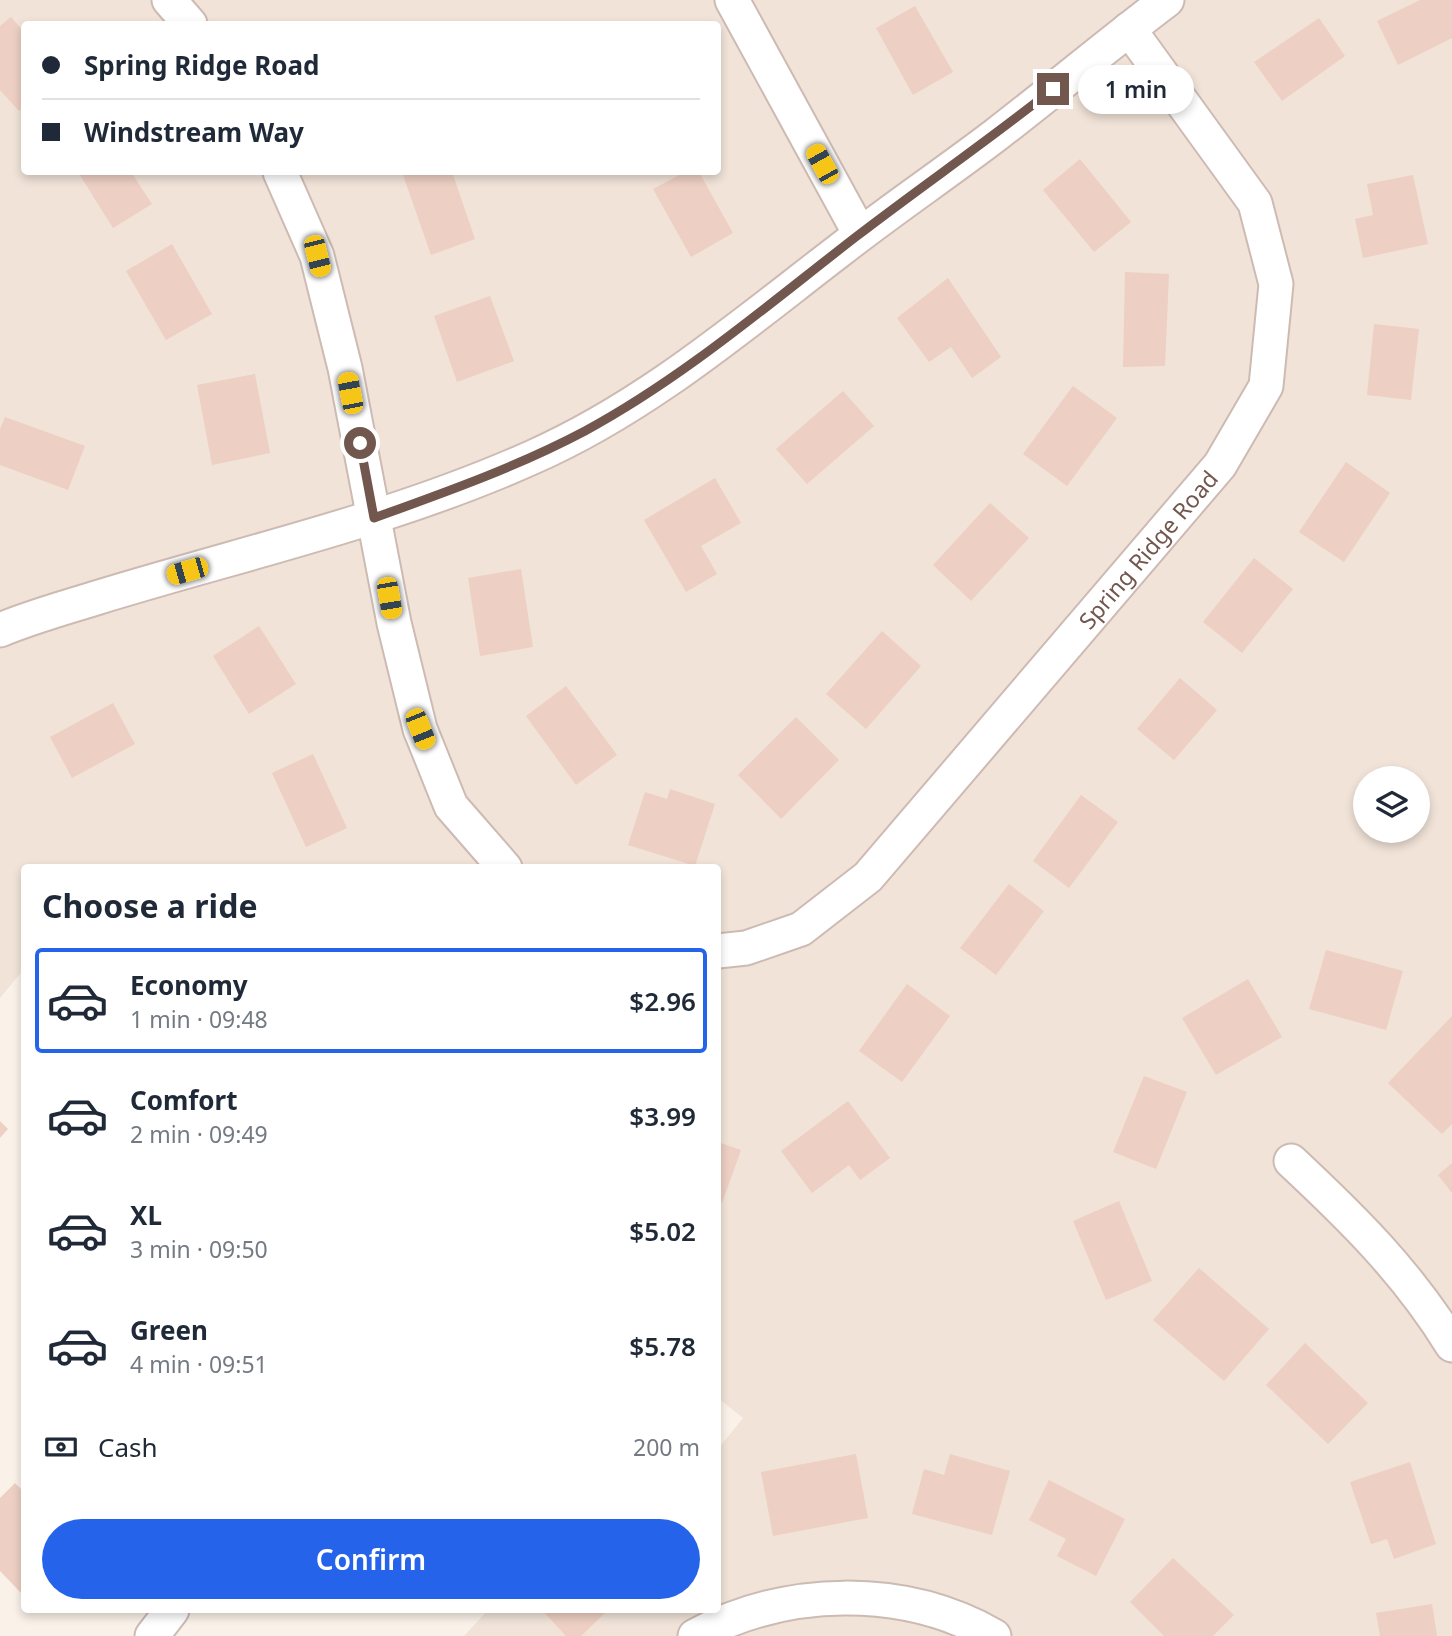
<!DOCTYPE html>
<html lang="en">
<head>
<meta charset="utf-8">
<style>
	:root { --surface:#fff; --page:#f6f6f7; --text:#1f2937; --muted:#747a83; --line:#e0e1e3; --accent:#2563eb }
	body { margin:0; font-family:"Noto Sans",sans-serif; background:var(--page); color:var(--text); height:100vh; display:flex; flex-direction:column; font-size:26px; white-space:nowrap }
	* { box-sizing:border-box; margin:0 }
	p { font-size:23px; color:var(--muted) }
	.icon { flex:none; width:38px; height:38px; fill:none; stroke:currentColor; stroke-width:2; stroke-linecap:round; stroke-linejoin:round }
	.map { position:relative; flex:1; overflow:hidden }
	.sheet { position:absolute; left:21px; top:864px; width:700px; height:749px; display:flex; flex-direction:column; background:var(--surface); border-radius:7px; box-shadow:0 4px 10px #0003 }
	.sheet>* { flex:none }
	.guide { position:absolute; left:21px; top:21px; width:700px; height:154px; border-radius:7px; box-shadow:0 4px 10px #0003; display:grid; align-content:center; height:154px; padding:0 21px; background:var(--surface) }
	.buttons { position:absolute; left:1353px; top:766px; display:grid; gap:14px }
	.buttons a { display:grid; place-items:center; width:77px; height:77px; border-radius:50%; background:var(--surface); box-shadow:0 4px 10px #0003; font-size:35px }
	.end { position:absolute; width:32px; height:32px; margin:-16px; border:9px solid #72574f; background:#fff; box-shadow:0 0 0 4px #fff }
	.from { border-radius:50% }
	.bubble { position:absolute; height:49px; border-radius:24px; background:var(--surface); box-shadow:0 4px 10px #0003; font-size:23px; font-weight:600; line-height:49px; text-align:center }
	.car { position:absolute; width:21px; height:42px; margin:-21px -10px; border-radius:9px; box-shadow:0 0 5px 2px #0007; background:linear-gradient(#f5c518 24%,#345 0 40%,#f5c518 0 76%,#345 0 86%,#f5c518 0) }
	.guide b { display:flex; align-items:center; gap:24px; height:66px; font-size:26px }
	.guide b+b { border-top:2px solid var(--line) }
	.guide i { width:18px; height:18px; background:var(--text) }
	ul { padding:0; list-style:none }
	li { display:flex; align-items:center; gap:21px; height:105px; margin:0 14px 10px; padding:0 7px; border:4px solid transparent; border-radius:7px }
	li div { flex:1 }
	li b { display:block; font-size:26px }
	li em { font-style:normal; font-weight:600 }
	li.selected { border-color:var(--accent) }
	li>.icon { width:63px; height:63px; stroke-width:1.5 }
	h2 { padding:0 21px; font-size:32px; line-height:84px }
	.pay { display:flex; align-items:center; gap:18px; height:77px; padding:0 21px; font-size:26px }
	.pay p { margin-inline-start:auto }
	.action { display:flex; gap:14px; margin-top:auto; padding:14px 21px }
	.action a { flex:1; height:80px; border-radius:42px; background:var(--accent); color:#fff; font-size:28px; font-weight:600; line-height:80px; text-align:center }
	.map>svg:first-child { display:block }
	.residential { fill:#f1e3d8; fill-rule:evenodd }
	.building { fill:#edcfc3 }
	.lines { fill:none; stroke-linecap:round; stroke-linejoin:round }
	.minor-casing { stroke:#cdbbb3; stroke-width:37 }
	.minor { stroke:#fff; stroke-width:33 }
	.route { stroke:#72574f; stroke-width:9 }
	.labels { text-anchor:middle; dominant-baseline:central; stroke-width:5; stroke-linejoin:round; paint-order:stroke }
	.street-label { font-size:23px; fill:#72574f; stroke:#fdf6ef }
</style>
</head>
<body>
<div class="map">
<svg width="1452" height="1636" viewBox="0 0 1452 1636">
	<rect width="100%" height="100%" fill="#faf1e9"/>
	<path class="residential" d="M0,0H1452V1636H464L488,1610H718V1449L743,1418L718,1398V868H24V969L0,998ZM24,24H718V172H24ZM1365,779H1418V831H1365Z"/>
	<g class="building">
		<polygon points="1420,0 1452,0 1452,38 1398,65 1377,21"/>
		<polygon points="915,6 953,72 913,95 876,28"/>
		<polygon points="11,17 24,32 24,106 19,111 0,90 0,26"/>
		<polygon points="1319,18 1345,56 1282,101 1254,62"/>
		<polygon points="1080,159 1131,222 1094,252 1043,190"/>
		<polygon points="78,172 131,172 152,204 113,228"/>
		<polygon points="402,172 452,172 475,239 431,255"/>
		<polygon points="685,172 699,172 733,233 691,257 653,189"/>
		<polygon points="1413,175 1428,244 1363,258 1355,219 1373,215 1367,184"/>
		<polygon points="172,244 212,314 166,340 126,271"/>
		<polygon points="1125,272 1169,274 1165,366 1123,367"/>
		<polygon points="948,278 1001,357 972,378 951,347 929,362 897,318"/>
		<polygon points="490,296 514,361 457,382 434,316"/>
		<polygon points="1374,324 1419,329 1411,400 1367,395"/>
		<polygon points="255,374 270,453 212,465 197,385"/>
		<polygon points="1073,386 1117,418 1067,486 1023,454"/>
		<polygon points="843,391 874,426 807,484 776,449"/>
		<polygon points="5,417 85,446 68,490 0,465 0,429"/>
		<polygon points="1346,462 1390,493 1344,562 1299,532"/>
		<polygon points="715,478 741,523 701,546 717,574 686,592 644,520"/>
		<polygon points="990,503 1029,538 971,601 933,565"/>
		<polygon points="1254,558 1293,589 1242,653 1203,622"/>
		<polygon points="521,569 533,647 480,656 468,578"/>
		<polygon points="259,626 296,684 249,714 213,656"/>
		<polygon points="882,631 921,666 866,729 826,694"/>
		<polygon points="1180,678 1217,710 1174,760 1137,729"/>
		<polygon points="566,686 617,755 576,785 526,716"/>
		<polygon points="113,703 135,744 72,778 50,737"/>
		<polygon points="796,717 839,760 781,819 738,775"/>
		<polygon points="313,754 347,828 306,847 272,773"/>
		<polygon points="670,789 715,804 695,866 628,845 645,792 667,799"/>
		<polygon points="1081,795 1118,822 1069,888 1033,861"/>
		<polygon points="1009,884 1044,911 996,975 960,948"/>
		<polygon points="1326,950 1403,971 1386,1030 1309,1009"/>
		<polygon points="1248,979 1282,1037 1216,1075 1182,1018"/>
		<polygon points="907,984 950,1016 902,1082 859,1051"/>
		<polygon points="1452,1016 1452,1124 1442,1134 1388,1083"/>
		<polygon points="1144,1076 1187,1092 1156,1169 1113,1152"/>
		<polygon points="848,1101 890,1158 860,1180 849,1165 812,1193 781,1151"/>
		<polygon points="0,1121 8,1129 0,1138"/>
		<polygon points="718,1142 741,1150 722,1203 718,1201"/>
		<polygon points="1452,1163 1452,1193 1438,1175"/>
		<polygon points="1119,1201 1152,1281 1106,1300 1073,1221"/>
		<polygon points="1199,1268 1269,1329 1224,1381 1153,1320"/>
		<polygon points="1305,1343 1368,1403 1328,1444 1266,1385"/>
		<polygon points="856,1454 868,1518 773,1536 761,1472"/>
		<polygon points="950,1454 1010,1471 992,1535 912,1514 924,1469 944,1475"/>
		<polygon points="1410,1462 1436,1544 1394,1559 1387,1539 1371,1544 1350,1482"/>
		<polygon points="1049,1480 1125,1519 1096,1576 1057,1556 1066,1539 1029,1520"/>
		<polygon points="15,1483 24,1492 24,1596 0,1571 0,1498"/>
		<polygon points="1173,1558 1234,1615 1213,1636 1164,1636 1130,1602"/>
		<polygon points="1432,1604 1437,1636 1380,1636 1376,1613"/>
		<polygon points="542,1610 608,1610 581,1636 566,1636"/>
	</g>
	<g class="lines">
		<g class="minor-casing">
			<g id="minor">
				<polyline points="169,0 190,24"/>
				<polyline points="732,0 860,234"/>
				<polyline points="280,172 317,256 345,368 394,623 420,729 451,806 505,868"/>
				<path d="M0,630C31,617 64,608 96,598C242,553 393,520 533,457C646,407 742,325 840,250C891,210 946,173 997,134C1054,90 1110,43 1167,0"/>
				<path id="s1" d="M718,951L746,948L801,929L868,877L1220,465L1266,386L1276,284L1255,203L1129,29"/>
				<path d="M1291,1161C1353,1219 1407,1272 1452,1345"/>
				<polyline points="152,1636 172,1610"/>
				<path d="M695,1636C786,1587 903,1584 994,1636"/>
			</g>
		</g>
		<use href="#minor" class="minor"/>
	</g>
	<g class="lines">
		<path class="route" d="M360,443L374,518C446,492 517,467 585,431C683,378 769,304 857,236C922,186 989,140 1053,89"/>
	</g>
	<g class="labels">
		<g class="street-label">
			<text stroke="none"><textPath href="#s1" startOffset="602">Spring Ridge Road</textPath></text>
		</g>
	</g>
</svg>
<div class="buttons">
<a><svg class="icon" aria-label="layers" viewBox="0 0 24 24"><path d="M12 4l9 5-9 5-9-5zM3 14l9 5 9-5"/></svg></a>
</div>
<i class="end from" style="left:360px;top:443px"></i>
<i class="end" style="left:1053px;top:89px"></i>
<div class="bubble" style="left:1078px;top:65px;width:116px">1 min</div>
<i class="car" style="left:822px;top:164px;rotate:331deg"></i>
<i class="car" style="left:317px;top:256px;rotate:166deg"></i>
<i class="car" style="left:350px;top:393px;rotate:349deg"></i>
<i class="car" style="left:187px;top:571px;rotate:254deg"></i>
<i class="car" style="left:389px;top:598px;rotate:170deg"></i>
<i class="car" style="left:420px;top:729px;rotate:158deg"></i>
<div class="guide">
<b><i class="from"></i>Spring Ridge Road</b>
<b><i></i>Windstream Way</b>
</div>
<section class="sheet">
<h2>Choose a ride</h2>
<ul>
<li class="selected"><svg class="icon" aria-label="car" viewBox="0 0 24 24"><path d="M5 17H2v-5l4-1 3-4h7l3 4 3 1v5h-3M9 17h6M6 11h13"/><circle cx="7" cy="17" r="2"/><circle cx="17" cy="17" r="2"/></svg><div><b>Economy</b><p>1 min · 09:48</p></div><em>$2.96</em></li>
<li><svg class="icon" aria-label="car" viewBox="0 0 24 24"><path d="M5 17H2v-5l4-1 3-4h7l3 4 3 1v5h-3M9 17h6M6 11h13"/><circle cx="7" cy="17" r="2"/><circle cx="17" cy="17" r="2"/></svg><div><b>Comfort</b><p>2 min · 09:49</p></div><em>$3.99</em></li>
<li><svg class="icon" aria-label="car" viewBox="0 0 24 24"><path d="M5 17H2v-5l4-1 3-4h7l3 4 3 1v5h-3M9 17h6M6 11h13"/><circle cx="7" cy="17" r="2"/><circle cx="17" cy="17" r="2"/></svg><div><b>XL</b><p>3 min · 09:50</p></div><em>$5.02</em></li>
<li><svg class="icon" aria-label="car" viewBox="0 0 24 24"><path d="M5 17H2v-5l4-1 3-4h7l3 4 3 1v5h-3M9 17h6M6 11h13"/><circle cx="7" cy="17" r="2"/><circle cx="17" cy="17" r="2"/></svg><div><b>Green</b><p>4 min · 09:51</p></div><em>$5.78</em></li>
</ul>
<div class="pay"><svg class="icon" aria-label="cash" viewBox="0 0 24 24"><path d="M3 7h18v10H3z"/><circle cx="12" cy="12" r="2"/></svg>Cash<p>200 m</p></div>
<div class="action"><a>Confirm</a></div>
</section>
</div>
</body>
</html>
